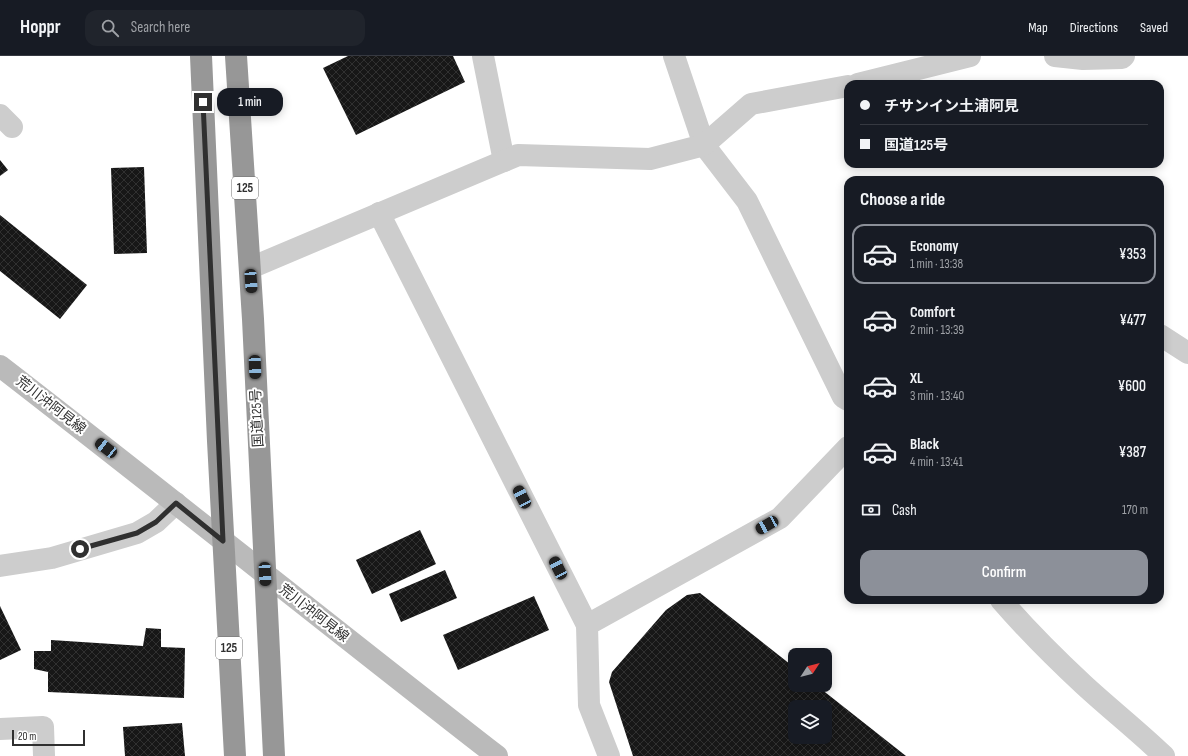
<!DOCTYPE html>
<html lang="en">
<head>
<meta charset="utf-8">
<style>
	:root { --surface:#171b24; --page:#20242c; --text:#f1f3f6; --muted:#9ea1a6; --line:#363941; --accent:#8c9099 }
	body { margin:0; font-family:"Sofia Sans Condensed","Noto Sans JP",sans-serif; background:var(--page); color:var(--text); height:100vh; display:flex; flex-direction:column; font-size:15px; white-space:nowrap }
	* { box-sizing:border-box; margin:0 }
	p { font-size:13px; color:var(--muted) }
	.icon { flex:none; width:22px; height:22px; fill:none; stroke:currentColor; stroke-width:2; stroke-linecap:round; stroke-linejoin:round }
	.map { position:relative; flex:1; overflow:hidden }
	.panel { position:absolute; left:844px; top:120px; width:320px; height:428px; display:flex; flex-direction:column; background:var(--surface); border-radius:12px; box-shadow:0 2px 10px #0003 }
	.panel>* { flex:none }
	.banner { position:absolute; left:844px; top:24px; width:320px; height:88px; border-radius:12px; box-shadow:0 2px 10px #0003; display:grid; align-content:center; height:88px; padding:0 16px; background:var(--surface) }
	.needle { width:26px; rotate:54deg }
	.tools { position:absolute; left:788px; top:592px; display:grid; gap:8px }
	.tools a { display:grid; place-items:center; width:44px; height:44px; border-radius:8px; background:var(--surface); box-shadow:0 2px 10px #0003; font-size:20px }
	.scale { position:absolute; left:12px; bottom:10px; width:73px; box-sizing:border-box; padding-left:4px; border:2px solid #303030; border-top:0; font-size:11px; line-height:14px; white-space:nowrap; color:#303030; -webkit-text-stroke:3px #fff; paint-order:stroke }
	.end { position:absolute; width:18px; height:18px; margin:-9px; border:5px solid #303030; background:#fff; box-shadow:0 0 0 2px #fff }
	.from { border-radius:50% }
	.bubble { position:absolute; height:28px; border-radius:12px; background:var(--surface); box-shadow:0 2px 10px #0003; font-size:13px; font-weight:600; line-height:28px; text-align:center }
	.car { position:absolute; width:12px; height:24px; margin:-12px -6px; border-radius:5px; box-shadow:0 0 3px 1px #0007; background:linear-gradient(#222 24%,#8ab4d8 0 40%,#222 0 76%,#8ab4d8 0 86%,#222 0) }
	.banner b { display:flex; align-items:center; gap:14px; height:38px; font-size:15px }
	.banner b+b { border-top:1px solid var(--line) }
	.banner i { width:10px; height:10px; background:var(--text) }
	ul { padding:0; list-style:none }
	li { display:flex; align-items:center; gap:12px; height:60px; margin:0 8px 6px; padding:0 8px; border:2px solid transparent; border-radius:12px }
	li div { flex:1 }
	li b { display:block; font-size:15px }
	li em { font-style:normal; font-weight:600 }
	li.current { border-color:var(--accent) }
	li>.icon { width:36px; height:36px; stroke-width:1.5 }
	h2 { padding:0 16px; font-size:18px; line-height:48px }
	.pay { display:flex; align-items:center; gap:10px; height:44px; padding:0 16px; font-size:15px }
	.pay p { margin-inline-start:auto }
	.primary-button { display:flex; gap:8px; margin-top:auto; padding:8px 16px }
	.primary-button a { flex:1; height:46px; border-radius:12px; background:var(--accent); color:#fff; font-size:16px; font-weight:600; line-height:46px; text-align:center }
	header { display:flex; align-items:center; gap:24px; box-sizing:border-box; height:56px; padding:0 20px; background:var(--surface); border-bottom:1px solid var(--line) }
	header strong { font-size:19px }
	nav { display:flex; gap:22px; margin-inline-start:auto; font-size:14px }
	.search { width:280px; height:36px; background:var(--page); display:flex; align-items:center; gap:10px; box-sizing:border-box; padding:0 14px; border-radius:12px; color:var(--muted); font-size:15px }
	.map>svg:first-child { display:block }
	.building { fill:url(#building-cross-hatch); fill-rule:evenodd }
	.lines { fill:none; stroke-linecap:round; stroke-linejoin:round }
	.street { stroke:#cdcdcd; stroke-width:22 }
	.secondary { stroke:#bababa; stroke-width:22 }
	.highway { stroke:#979797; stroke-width:22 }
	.route { stroke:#303030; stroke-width:5 }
	.labels { text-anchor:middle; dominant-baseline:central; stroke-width:4; stroke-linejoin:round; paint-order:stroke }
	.shield { fill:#fff; stroke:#6e6e6e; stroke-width:1 }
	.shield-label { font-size:13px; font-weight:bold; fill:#303030 }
	.street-label { font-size:14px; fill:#303030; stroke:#fff }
</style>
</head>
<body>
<header>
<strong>Hoppr</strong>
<div class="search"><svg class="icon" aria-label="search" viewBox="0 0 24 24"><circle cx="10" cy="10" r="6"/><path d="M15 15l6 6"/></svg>Search here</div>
<nav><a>Map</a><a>Directions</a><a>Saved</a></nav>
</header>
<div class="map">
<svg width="1188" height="700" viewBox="0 0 1188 700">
	<defs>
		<pattern id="building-cross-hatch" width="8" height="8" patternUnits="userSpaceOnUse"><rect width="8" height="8" fill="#171717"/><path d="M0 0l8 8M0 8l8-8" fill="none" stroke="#303030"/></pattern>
	</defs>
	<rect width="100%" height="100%" fill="#fff"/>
	<g class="building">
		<polygon points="348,0 453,0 465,26 356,79 323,12"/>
		<polygon points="0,104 8,114 0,120"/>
		<polygon points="144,111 147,197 114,198 111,112"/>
		<polygon points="0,159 87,229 60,263 0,215"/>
		<polygon points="420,474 436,508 372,538 356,504"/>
		<polygon points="445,514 457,542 401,566 389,538"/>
		<path d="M700,537L795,612V629H816L906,700H633L609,626L612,616L666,554L687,539ZM795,651H825V681H795Z"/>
		<polygon points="534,540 549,574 458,614 443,579"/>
		<polygon points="0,550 21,594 0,604"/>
		<polygon points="146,572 161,573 161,591 185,592 184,642 48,636 48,616 34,613 34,595 51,595 51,584 143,590"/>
		<polygon points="182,667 185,700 125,700 123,671"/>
	</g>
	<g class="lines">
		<g class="street">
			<polyline points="483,0 504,105"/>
			<polyline points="674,0 704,89 747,145 843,341 848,344"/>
			<polyline points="1055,0 1083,3 1122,2 1124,0"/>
			<polyline points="858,28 970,0"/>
			<polyline points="0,59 12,71"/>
			<polyline points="379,157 587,569"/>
			<polyline points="250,212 518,99 650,103 704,89 751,48 848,30"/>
			<polyline points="1160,279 1188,297"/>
			<polyline points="0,510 52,502 137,477 156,466 176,447"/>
			<path d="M1001,544C1027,574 1055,602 1084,629C1110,653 1138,675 1164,700"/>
			<polyline points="0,673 43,671 44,700"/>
			<polyline points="609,700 589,649 587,569 780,462 848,391"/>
		</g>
		<path class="secondary" d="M0,310C167,439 331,571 497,700"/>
		<g class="highway">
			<polyline points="201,0 218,385 235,700"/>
			<polyline points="236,0 253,263 274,700"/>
		</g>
	</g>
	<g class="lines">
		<polyline class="route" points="80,493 137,477 156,466 176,447 223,485 203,46"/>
	</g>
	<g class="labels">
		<g class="shield">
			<rect x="232" y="121" width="26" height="22" rx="3"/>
			<rect x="216" y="581" width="26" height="22" rx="3"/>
		</g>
		<g class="shield-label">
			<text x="245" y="132">125</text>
			<text x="229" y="592">125</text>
		</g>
		<g class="street-label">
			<text transform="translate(51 349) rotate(38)">荒川沖阿見線</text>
			<text transform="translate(257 362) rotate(-93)">国道125号</text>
			<text transform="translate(314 557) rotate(38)">荒川沖阿見線</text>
		</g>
	</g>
</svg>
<div class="tools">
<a><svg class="needle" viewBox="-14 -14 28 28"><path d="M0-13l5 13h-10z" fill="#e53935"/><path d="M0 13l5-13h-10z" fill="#9ea1a6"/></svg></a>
<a><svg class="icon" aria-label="layers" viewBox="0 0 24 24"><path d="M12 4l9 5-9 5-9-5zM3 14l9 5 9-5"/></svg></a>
</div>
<div class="scale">20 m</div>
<i class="end from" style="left:80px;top:493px"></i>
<i class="end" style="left:203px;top:46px"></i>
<div class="bubble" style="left:217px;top:32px;width:66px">1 min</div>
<i class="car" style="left:251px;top:225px;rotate:176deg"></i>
<i class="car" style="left:255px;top:311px;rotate:178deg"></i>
<i class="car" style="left:106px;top:392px;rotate:308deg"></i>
<i class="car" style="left:522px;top:441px;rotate:333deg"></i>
<i class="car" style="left:767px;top:469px;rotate:241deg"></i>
<i class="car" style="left:558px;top:512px;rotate:333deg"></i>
<i class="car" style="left:265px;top:518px;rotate:177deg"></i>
<div class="banner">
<b><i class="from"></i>チサンイン土浦阿見</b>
<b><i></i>国道125号</b>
</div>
<section class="panel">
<h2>Choose a ride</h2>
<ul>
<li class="current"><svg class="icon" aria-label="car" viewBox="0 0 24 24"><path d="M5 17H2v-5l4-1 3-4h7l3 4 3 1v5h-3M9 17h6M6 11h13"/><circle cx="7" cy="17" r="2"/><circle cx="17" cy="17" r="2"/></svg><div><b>Economy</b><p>1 min · 13:38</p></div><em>¥353</em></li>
<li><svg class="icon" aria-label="car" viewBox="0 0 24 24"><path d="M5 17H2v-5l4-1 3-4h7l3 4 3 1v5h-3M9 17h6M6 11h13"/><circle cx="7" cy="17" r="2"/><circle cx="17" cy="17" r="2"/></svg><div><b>Comfort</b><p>2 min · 13:39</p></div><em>¥477</em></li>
<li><svg class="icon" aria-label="car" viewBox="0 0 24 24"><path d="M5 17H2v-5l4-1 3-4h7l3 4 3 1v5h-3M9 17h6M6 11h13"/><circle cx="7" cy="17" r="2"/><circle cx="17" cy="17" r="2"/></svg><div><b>XL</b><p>3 min · 13:40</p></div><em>¥600</em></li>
<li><svg class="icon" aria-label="car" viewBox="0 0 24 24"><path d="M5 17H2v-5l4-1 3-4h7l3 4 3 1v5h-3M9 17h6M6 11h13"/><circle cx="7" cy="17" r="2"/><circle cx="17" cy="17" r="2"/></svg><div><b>Black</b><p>4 min · 13:41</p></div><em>¥387</em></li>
</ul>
<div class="pay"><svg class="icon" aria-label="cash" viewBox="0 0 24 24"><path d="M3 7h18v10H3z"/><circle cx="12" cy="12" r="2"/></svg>Cash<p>170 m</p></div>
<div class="primary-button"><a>Confirm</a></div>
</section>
</div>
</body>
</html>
